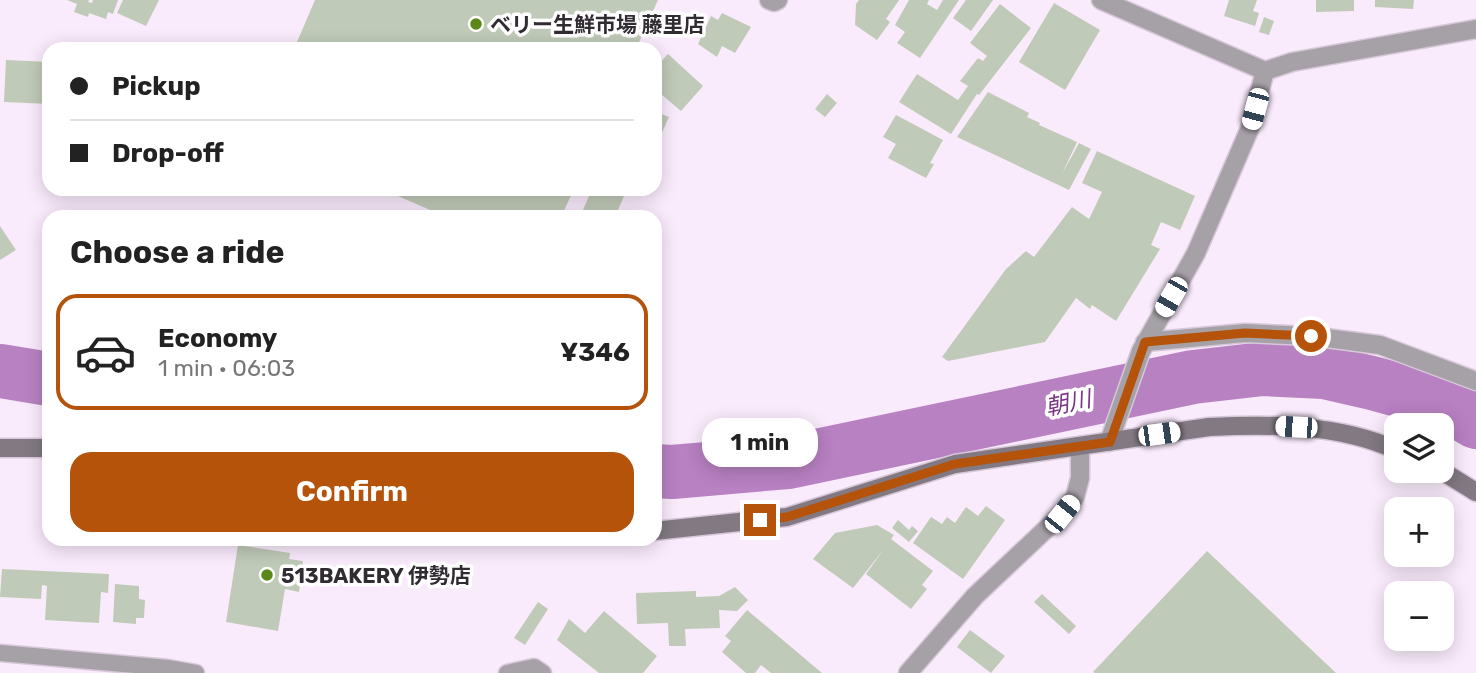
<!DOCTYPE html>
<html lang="en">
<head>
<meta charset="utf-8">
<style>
	:root { --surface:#fff; --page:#f2f2f2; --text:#222; --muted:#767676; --line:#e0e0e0; --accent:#b45309 }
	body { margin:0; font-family:Rubik,"Noto Sans JP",sans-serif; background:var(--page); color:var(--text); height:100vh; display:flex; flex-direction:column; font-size:26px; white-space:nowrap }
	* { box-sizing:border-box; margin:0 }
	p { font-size:23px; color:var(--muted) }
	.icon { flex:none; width:38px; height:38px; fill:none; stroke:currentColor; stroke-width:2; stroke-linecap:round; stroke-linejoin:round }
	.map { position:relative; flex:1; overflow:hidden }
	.details { position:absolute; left:42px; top:210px; width:620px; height:336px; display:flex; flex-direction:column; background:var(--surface); border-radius:21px; box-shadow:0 4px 18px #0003 }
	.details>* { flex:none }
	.banner { position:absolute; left:42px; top:42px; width:620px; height:154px; border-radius:21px; box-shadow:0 4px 18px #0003; display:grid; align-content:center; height:154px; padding:0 28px; background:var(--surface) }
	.controls { position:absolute; left:1384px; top:413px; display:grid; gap:14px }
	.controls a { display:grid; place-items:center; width:70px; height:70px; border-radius:14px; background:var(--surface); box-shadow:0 4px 18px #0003; font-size:35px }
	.end { position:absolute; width:32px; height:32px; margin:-16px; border:9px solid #b45309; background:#fff; box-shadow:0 0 0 4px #fff }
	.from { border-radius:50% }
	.bubble { position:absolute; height:49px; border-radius:21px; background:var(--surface); box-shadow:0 4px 18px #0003; font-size:23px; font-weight:700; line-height:49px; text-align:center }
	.car { position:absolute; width:21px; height:42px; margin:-21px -10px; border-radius:9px; box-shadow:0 0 5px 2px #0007; background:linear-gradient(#fff 24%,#345 0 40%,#fff 0 76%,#345 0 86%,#fff 0) }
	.banner b { display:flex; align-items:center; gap:24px; height:66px; font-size:26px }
	.banner b+b { border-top:2px solid var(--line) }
	.banner i { width:18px; height:18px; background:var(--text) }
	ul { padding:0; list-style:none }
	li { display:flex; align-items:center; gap:21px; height:116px; margin:0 14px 10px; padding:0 14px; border:4px solid transparent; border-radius:21px }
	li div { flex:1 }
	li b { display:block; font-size:26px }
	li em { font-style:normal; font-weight:700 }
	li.on { border-color:var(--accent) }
	li>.icon { width:63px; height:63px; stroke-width:1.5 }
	h2 { padding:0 28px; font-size:32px; line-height:84px }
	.button { display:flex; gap:14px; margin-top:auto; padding:14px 28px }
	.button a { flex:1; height:80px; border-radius:21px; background:var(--accent); color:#fff; font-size:28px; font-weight:700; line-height:80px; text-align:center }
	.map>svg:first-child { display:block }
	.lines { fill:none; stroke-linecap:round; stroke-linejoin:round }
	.river { stroke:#b881c2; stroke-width:54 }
	.building { fill:#c0cab8 }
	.lane-casing { stroke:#d6c8d8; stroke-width:19 }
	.street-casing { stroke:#d6c8d8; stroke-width:21 }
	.secondary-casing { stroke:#d6c8d8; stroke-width:21 }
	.lane { stroke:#a6a0a7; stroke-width:16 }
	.street { stroke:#a6a0a7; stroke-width:18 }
	.secondary { stroke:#827983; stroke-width:18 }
	.route { stroke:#b45309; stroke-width:9 }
	.poi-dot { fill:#598718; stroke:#fff; stroke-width:2.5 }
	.labels { text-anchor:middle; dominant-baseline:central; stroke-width:7; stroke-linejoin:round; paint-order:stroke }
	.poi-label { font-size:21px; font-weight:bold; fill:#312b32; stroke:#fff; text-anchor:start }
	.water-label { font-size:23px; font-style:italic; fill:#7a3886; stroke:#fff }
</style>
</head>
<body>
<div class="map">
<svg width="1476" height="673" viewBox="0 0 1476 673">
	<rect width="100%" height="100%" fill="#faebfc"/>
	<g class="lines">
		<g class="river">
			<polyline points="0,371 49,379"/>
			<polyline points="654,471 672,472 788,462 1193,377 1263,369 1324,372 1372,383 1442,402 1476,422"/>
		</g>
	</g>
	<g class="building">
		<polygon points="67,0 89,0 88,2 92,3 93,0 118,0 113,14 108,12 106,19 89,13 88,17 74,12 77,4"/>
		<polygon points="123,0 159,0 146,26 117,13"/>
		<polygon points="315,0 658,0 636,49 294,49"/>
		<polygon points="859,0 899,0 886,19 890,22 877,40 855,25 856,4"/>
		<polygon points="909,0 929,0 927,4 937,10 943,0 959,0 920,58 897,43 905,32 895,25"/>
		<polygon points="966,0 993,0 971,31 953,18"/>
		<polygon points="1229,0 1257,0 1253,11 1259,13 1255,26 1224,16"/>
		<polygon points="1316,0 1354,0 1354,11 1316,12"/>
		<polygon points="1375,0 1414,0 1413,9 1375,7"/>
		<polygon points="1054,3 1100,30 1065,90 1019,62"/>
		<polygon points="1000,4 1031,28 979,95 977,94 951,134 899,102 917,74 958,100 968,86 960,81 978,58 983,61 987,56 970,43"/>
		<polygon points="722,13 751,27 735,53 722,46 717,57 698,44 711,16 718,20"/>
		<polygon points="1264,17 1274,21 1269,35 1259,32"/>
		<polygon points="668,54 703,86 681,111 654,88 654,69"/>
		<polygon points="6,60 49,62 49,104 4,102"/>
		<polygon points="988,92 1029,113 1027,117 1040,123 1039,125 1077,142 1062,174 1079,143 1091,149 1069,190 957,137"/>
		<polygon points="827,94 837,103 825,117 815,109"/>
		<polygon points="654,111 669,117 654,150"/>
		<polygon points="896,115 943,140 930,163 934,164 926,178 888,158 896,144 883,137"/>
		<polygon points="1097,151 1195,196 1180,230 1161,222 1151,245 1160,249 1116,321 1092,305 1090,309 1076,298 1045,342 948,361 942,357 1006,269 1026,251 1034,257 1072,207 1089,219 1102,192 1082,183"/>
		<polygon points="382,189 574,189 561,217 446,217"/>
		<polygon points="592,189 627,189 615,217 580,217"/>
		<polygon points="0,226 16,250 0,260"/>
		<polygon points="986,506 1005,520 963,579 913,543 931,517 942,524 947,517 955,523 966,507 978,516"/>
		<polygon points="898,520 909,530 912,526 918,531 909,542 892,528"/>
		<polygon points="877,525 894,535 891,539 933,571 922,585 927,589 911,609 866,574 884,549 853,588 813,559 835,533"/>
		<polygon points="238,545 290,553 289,559 303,561 299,592 285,589 278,631 226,622"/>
		<polygon points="1207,551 1336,673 1095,673 1093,672"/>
		<polygon points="2,569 109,574 108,593 101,592 99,623 45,620 47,586 42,585 41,599 0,597"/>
		<polygon points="115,584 139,586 139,599 145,600 144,618 136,618 136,624 113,622"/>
		<polygon points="735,587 748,600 737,611 719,610 720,628 685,629 686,646 669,646 668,623 637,624 636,593 696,591 696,597 719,596"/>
		<polygon points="1042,594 1076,626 1069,634 1034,602"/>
		<polygon points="538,602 548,609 525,645 514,638"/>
		<polygon points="747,610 822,673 771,673 761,665 755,673 746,673 722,652 731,641 725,636"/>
		<polygon points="604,611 657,656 643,673 599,673 557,640 569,619 585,633"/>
		<polygon points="970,630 1005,656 991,673 957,647"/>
	</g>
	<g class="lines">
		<g class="lane-casing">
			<g id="lane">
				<polyline points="0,653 168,668 196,673"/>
				<polyline points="507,673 534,667 543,673"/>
			</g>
		</g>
		<g class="street-casing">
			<g id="street">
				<polyline points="769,0 774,2 778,0"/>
				<polyline points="1101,0 1265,71 1292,62 1476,29"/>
				<polyline points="1145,342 1245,333 1311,336 1380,345 1476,381"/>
				<polyline points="1109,442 1141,351 1196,253 1250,128 1265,71"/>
				<polyline points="908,673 975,596 1062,514 1075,497 1080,478 1080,446"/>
			</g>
		</g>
		<g class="secondary-casing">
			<g id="secondary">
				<polyline points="0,448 49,448"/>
				<polyline points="1442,471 1476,492"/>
				<path d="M654,531L787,517L955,464L1209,427C1271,424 1339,424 1396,450"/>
			</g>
		</g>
		<use href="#lane" class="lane"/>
		<use href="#street" class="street"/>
		<use href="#secondary" class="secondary"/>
	</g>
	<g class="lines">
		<polyline class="route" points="760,520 787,517 955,464 1110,442 1145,342 1245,333 1311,336"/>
	</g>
	<g class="poi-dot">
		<circle cx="476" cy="24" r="7"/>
		<circle cx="267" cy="575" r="7"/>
	</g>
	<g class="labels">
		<g class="poi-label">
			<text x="490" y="24">ベリー生鮮市場 藤里店</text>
			<text x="281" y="575">513BAKERY 伊勢店</text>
		</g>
		<g class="water-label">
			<text transform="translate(1068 403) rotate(-12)">朝川</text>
		</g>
	</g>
</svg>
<div class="controls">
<a><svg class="icon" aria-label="layers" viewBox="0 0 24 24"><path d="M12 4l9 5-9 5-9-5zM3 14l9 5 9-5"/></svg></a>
<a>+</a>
<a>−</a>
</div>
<i class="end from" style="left:1311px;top:336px"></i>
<i class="end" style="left:760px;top:520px"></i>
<div class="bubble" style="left:702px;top:418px;width:116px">1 min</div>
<i class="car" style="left:1255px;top:109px;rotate:195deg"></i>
<i class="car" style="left:1171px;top:297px;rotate:210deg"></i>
<i class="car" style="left:1296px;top:427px;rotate:273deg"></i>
<i class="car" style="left:1159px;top:434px;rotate:82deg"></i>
<i class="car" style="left:1062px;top:514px;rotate:39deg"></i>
<div class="banner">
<b><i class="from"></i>Pickup</b>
<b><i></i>Drop-off</b>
</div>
<section class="details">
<h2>Choose a ride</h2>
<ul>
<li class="on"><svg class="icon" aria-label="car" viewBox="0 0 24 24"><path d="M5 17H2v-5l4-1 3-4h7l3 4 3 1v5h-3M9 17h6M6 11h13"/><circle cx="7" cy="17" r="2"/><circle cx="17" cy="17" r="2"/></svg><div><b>Economy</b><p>1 min · 06:03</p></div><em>¥346</em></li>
</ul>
<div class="button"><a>Confirm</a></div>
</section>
</div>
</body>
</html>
